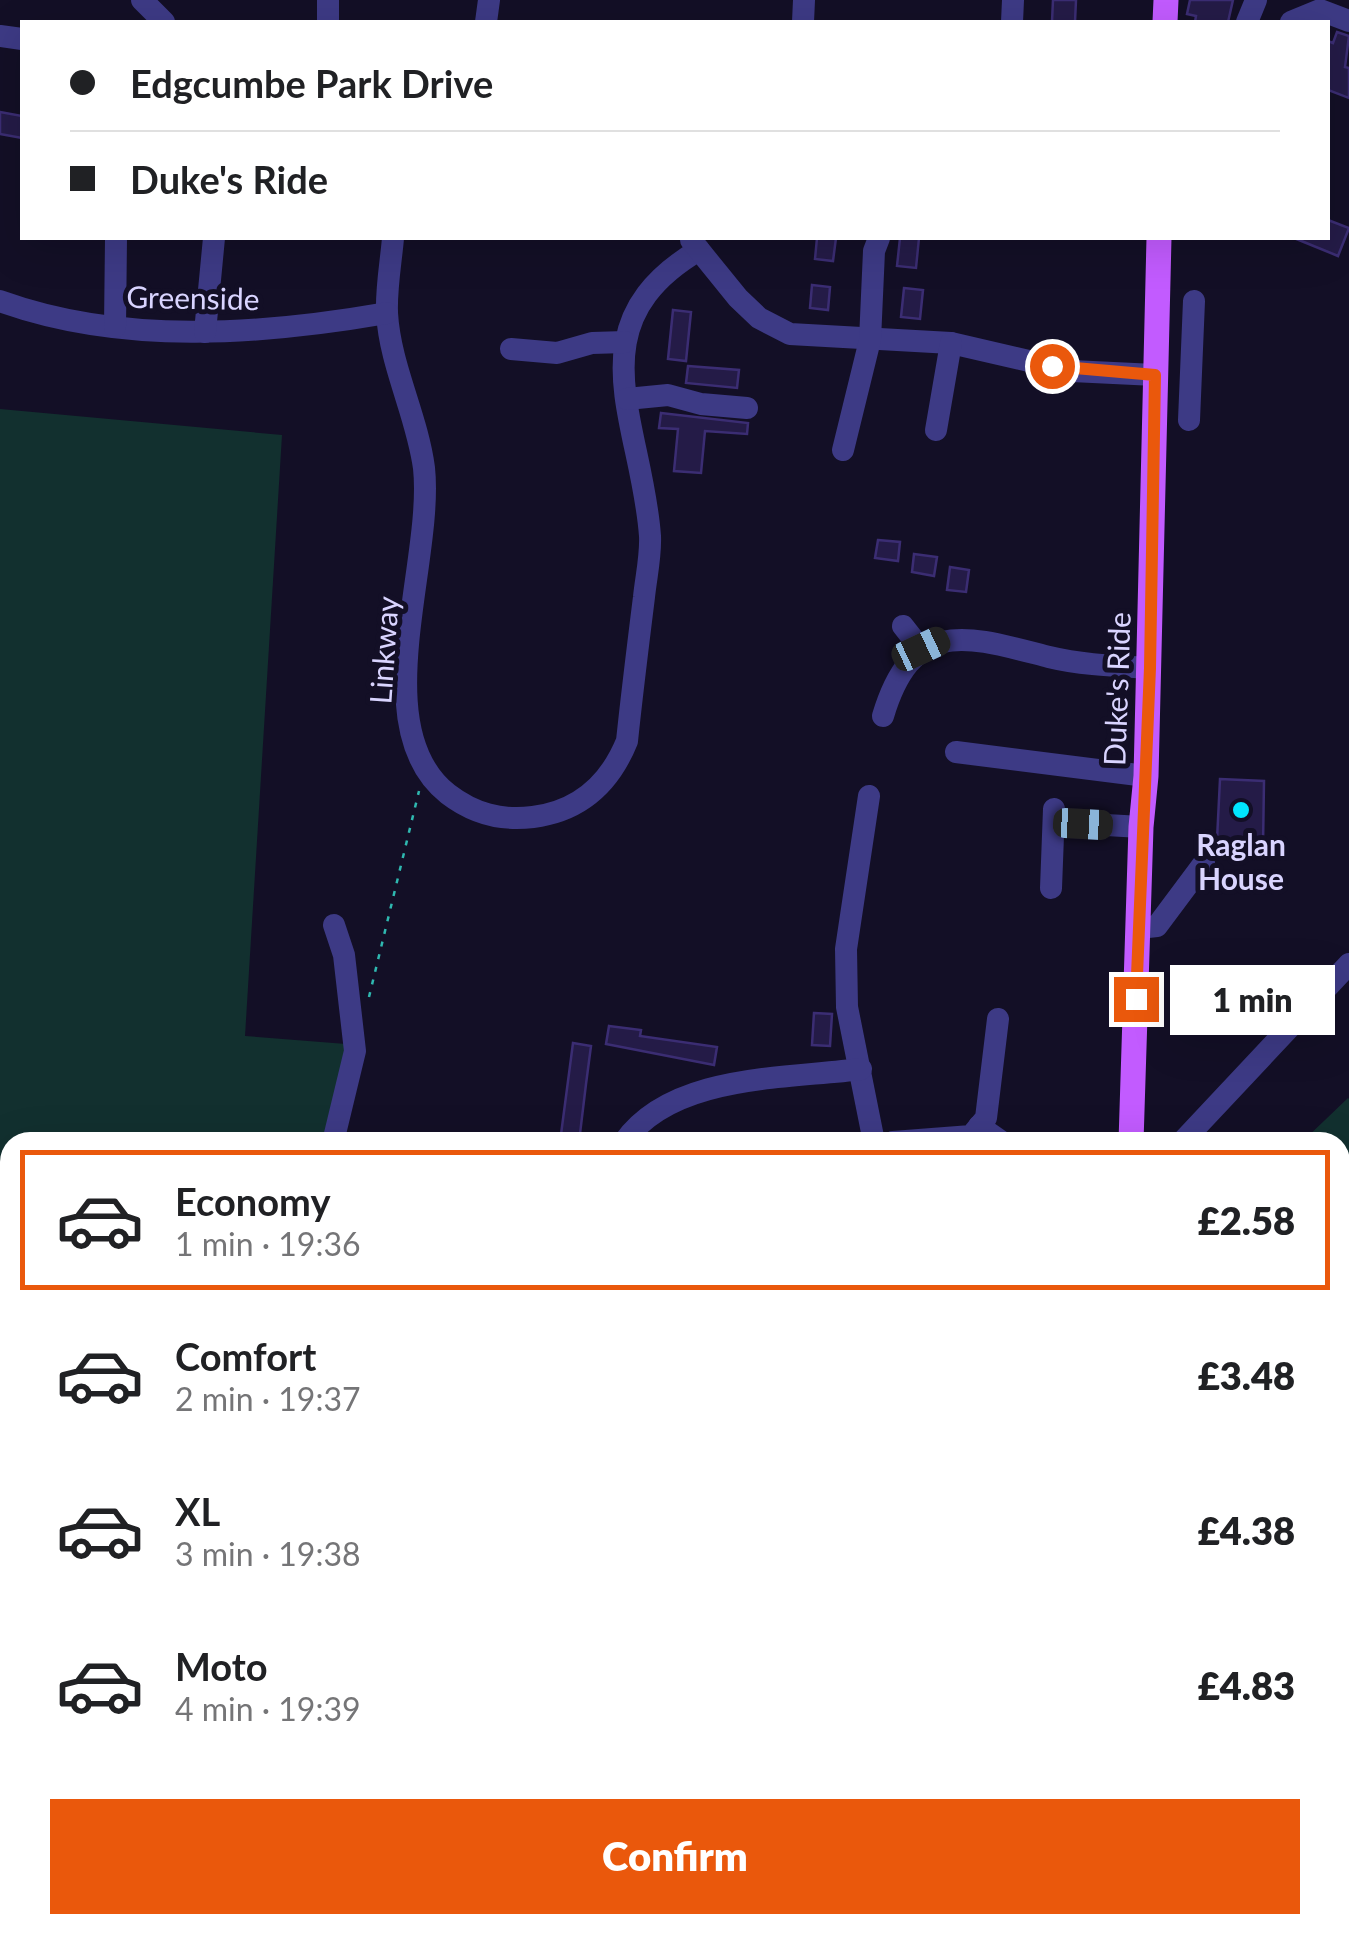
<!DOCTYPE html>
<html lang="en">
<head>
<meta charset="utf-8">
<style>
	:root { --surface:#fff; --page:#f2f2f2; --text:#202124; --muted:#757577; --line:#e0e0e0; --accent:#ea580c }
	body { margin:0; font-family:Lato,sans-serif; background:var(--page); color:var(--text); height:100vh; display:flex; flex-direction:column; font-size:38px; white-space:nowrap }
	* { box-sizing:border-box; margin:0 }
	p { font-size:32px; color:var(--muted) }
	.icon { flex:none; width:55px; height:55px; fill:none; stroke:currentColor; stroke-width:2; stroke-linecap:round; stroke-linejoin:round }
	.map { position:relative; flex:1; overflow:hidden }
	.details { position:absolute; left:0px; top:1132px; width:1350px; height:802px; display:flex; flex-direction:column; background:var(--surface); border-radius:30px 30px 0 0; box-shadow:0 10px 40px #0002 }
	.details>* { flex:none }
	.top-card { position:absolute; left:20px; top:20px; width:1310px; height:220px; border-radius:0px; box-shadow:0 10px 40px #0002; display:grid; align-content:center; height:220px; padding:0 50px; background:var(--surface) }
	.end { position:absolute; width:45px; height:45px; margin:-22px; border:12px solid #ea580c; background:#fff; box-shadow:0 0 0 5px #fff }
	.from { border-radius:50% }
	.bubble { position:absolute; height:70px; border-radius:0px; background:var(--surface); box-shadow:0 10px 40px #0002; font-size:32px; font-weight:800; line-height:70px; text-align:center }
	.car { position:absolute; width:30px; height:60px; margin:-30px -15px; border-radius:12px; box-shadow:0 0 8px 2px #0007; background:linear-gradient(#222 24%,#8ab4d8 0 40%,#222 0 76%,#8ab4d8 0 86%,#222 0) }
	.top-card b { display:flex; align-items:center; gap:35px; height:95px; font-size:38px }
	.top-card b+b { border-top:2px solid var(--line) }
	.top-card i { width:25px; height:25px; background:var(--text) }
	ul { padding:18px 0 0; list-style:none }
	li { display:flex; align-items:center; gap:30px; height:140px; margin:0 20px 15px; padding:0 30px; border:5px solid transparent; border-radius:0px }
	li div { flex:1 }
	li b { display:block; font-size:38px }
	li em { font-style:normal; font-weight:800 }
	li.on { border-color:var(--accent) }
	li>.icon { width:90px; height:90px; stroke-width:1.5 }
	.button { display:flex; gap:20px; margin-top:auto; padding:20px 50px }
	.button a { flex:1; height:115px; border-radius:0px; background:var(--accent); color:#fff; font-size:40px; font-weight:800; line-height:115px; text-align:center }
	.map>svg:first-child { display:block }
	.green { fill:#12302f }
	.building { fill:#241b47; stroke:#3b2d73; stroke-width:2.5 }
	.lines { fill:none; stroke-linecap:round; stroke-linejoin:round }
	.path { stroke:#2fb8b0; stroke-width:2.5; stroke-dasharray:5 8; stroke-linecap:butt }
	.minor { stroke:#3d3a85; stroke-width:22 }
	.major { stroke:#c25bff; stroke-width:25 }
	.route { stroke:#ea580c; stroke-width:12 }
	.poi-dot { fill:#00e5ff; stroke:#130f26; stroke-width:4 }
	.labels { text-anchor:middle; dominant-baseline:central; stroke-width:10; stroke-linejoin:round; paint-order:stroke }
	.street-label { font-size:30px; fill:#d9d4ff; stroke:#130f26 }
	.poi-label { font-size:30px; font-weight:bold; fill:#d9d4ff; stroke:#130f26 }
</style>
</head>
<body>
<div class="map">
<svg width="1349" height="1934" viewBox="0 0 1349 1934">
	<rect width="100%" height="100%" fill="#130f26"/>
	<g class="green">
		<polygon points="0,409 282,435 245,1036 346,1044 324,1142 10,1142 10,1925 218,1925 218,1934 0,1934"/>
		<polygon points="1348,1098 1349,1099 1349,1221 1340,1211 1340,1142 1302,1142"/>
	</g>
	<g class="building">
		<polygon points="1053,0 1076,0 1075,22 1052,22"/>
		<polygon points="1190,0 1233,0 1228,22 1195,22 1196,16 1187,14"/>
		<polygon points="1337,32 1349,36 1345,67 1349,68 1349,98 1328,90 1328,41 1333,43"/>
		<polygon points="0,112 22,116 22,138 0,134"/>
		<polygon points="1328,220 1349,228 1338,256 1294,238 1328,238"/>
		<polygon points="817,238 836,238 833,261 815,259"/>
		<polygon points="900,238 919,238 916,268 897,266"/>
		<polygon points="812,285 830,287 828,310 810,308"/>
		<polygon points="904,288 923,290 920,319 901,317"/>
		<polygon points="673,310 691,312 686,361 668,359"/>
		<polygon points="688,366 739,370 737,388 686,383"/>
		<polygon points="661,413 748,423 747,434 705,431 701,473 674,471 678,429 659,428"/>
		<polygon points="878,540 900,542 898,561 875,558"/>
		<polygon points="914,554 937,557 934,576 912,572"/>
		<polygon points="950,567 969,570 966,592 947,590"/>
		<polygon points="1220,779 1264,781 1263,847 1224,846 1225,840 1217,840"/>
		<polygon points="814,1013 832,1014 830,1046 812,1045"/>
		<polygon points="609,1026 641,1030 640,1036 717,1047 714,1065 606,1044"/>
		<polygon points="573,1043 591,1046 586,1084 579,1142 560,1142"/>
	</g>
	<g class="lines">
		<polyline class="path" points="369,997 419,791"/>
		<g class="minor">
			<polyline points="142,0 164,22"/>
			<polyline points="328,22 328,0"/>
			<polyline points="486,22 489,0"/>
			<polyline points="803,22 804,0"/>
			<polyline points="1012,22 1013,0"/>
			<polyline points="1247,22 1256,0"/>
			<polyline points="1291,22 1320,10 1349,21"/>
			<polyline points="0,36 22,39"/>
			<path d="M393,238C391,262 386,288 387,313C390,366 417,415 424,468C434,562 364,728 448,794C474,814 501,821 533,817C580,811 610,783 627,741C632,693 638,645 644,597C646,577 651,556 650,536C642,422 572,325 699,250"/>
			<polyline points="691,240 738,298 759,318 790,334 951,343 1072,371 1155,375"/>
			<path d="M0,301C122,345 261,335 387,313"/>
			<polyline points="115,327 116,238"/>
			<polyline points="205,332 214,238"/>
			<polyline points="511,349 557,353 592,343 625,342"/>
			<polyline points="627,399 668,395 701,404 747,408"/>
			<polyline points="1189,420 1194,301"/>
			<polyline points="936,430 951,343"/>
			<polyline points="843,450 870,340 874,251 879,238"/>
			<polyline points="903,626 921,649"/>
			<path d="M883,716C913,616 967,636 1049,657C1082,665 1116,666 1150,668"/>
			<polyline points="956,752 1146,776"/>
			<polyline points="869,796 846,949 847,1007 874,1142"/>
			<polyline points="1054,822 1141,827"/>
			<polyline points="1051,888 1054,809"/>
			<polyline points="1139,928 1157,926 1204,863"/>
			<polyline points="979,1126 1002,1142"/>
			<polyline points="333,1142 355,1051 344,955 334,925"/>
			<path d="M624,1142C672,1074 785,1079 861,1069"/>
			<polyline points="893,1142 971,1136 986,1118 998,1019"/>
			<polyline points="1182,1142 1349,964"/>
			<polyline points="1340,1504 1349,1495"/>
			<polyline points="1340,1634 1349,1624"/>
			<polyline points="0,1663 10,1666"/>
			<polyline points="1340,1877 1349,1884"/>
			<polyline points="541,1925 544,1934"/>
			<polyline points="868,1925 898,1934"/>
			<polyline points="783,1934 786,1925"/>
			<polyline points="1009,1934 1009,1925"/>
		</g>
		<g class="major">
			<polyline points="1165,22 1166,0"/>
			<polyline points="1131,1142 1141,827 1146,776 1159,238"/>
			<polyline points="1103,1934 1104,1925"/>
		</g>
	</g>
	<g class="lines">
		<polyline class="route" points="1052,366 1155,375 1150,668 1136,999"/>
	</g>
	<circle class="poi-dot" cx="1241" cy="810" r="10"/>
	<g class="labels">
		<g class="street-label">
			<text transform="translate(193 297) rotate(1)">Greenside</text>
			<text transform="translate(383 650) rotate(-86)">Linkway</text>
			<text transform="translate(1116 689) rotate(-88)">Duke's Ride</text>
		</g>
		<g class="poi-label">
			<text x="1241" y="844">Raglan<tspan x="1241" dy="34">House</tspan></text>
		</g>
	</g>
</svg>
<i class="end from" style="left:1052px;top:366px"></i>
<i class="end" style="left:1136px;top:999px"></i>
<div class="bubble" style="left:1170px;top:965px;width:165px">1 min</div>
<i class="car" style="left:921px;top:649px;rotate:65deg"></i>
<i class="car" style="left:1083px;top:824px;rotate:93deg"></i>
<div class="top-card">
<b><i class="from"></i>Edgcumbe Park Drive</b>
<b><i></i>Duke's Ride</b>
</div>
<section class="details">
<ul>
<li class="on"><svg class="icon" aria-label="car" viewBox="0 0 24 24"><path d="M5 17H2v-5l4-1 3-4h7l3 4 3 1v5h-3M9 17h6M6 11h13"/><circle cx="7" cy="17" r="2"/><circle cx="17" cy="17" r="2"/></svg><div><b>Economy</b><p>1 min · 19:36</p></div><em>£2.58</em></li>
<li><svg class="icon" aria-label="car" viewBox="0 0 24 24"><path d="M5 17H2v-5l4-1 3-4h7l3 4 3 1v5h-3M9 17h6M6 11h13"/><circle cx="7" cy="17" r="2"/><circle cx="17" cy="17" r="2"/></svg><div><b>Comfort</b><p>2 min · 19:37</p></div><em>£3.48</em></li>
<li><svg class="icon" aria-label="car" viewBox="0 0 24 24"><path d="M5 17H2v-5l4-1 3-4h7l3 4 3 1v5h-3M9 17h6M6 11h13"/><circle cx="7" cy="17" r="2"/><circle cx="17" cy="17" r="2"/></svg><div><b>XL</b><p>3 min · 19:38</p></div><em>£4.38</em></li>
<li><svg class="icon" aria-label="car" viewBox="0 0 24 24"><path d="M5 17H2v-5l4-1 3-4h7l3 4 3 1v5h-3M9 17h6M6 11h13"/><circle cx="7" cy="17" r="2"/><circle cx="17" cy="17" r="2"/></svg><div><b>Moto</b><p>4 min · 19:39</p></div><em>£4.83</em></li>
</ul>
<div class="button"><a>Confirm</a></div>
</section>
</div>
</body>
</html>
